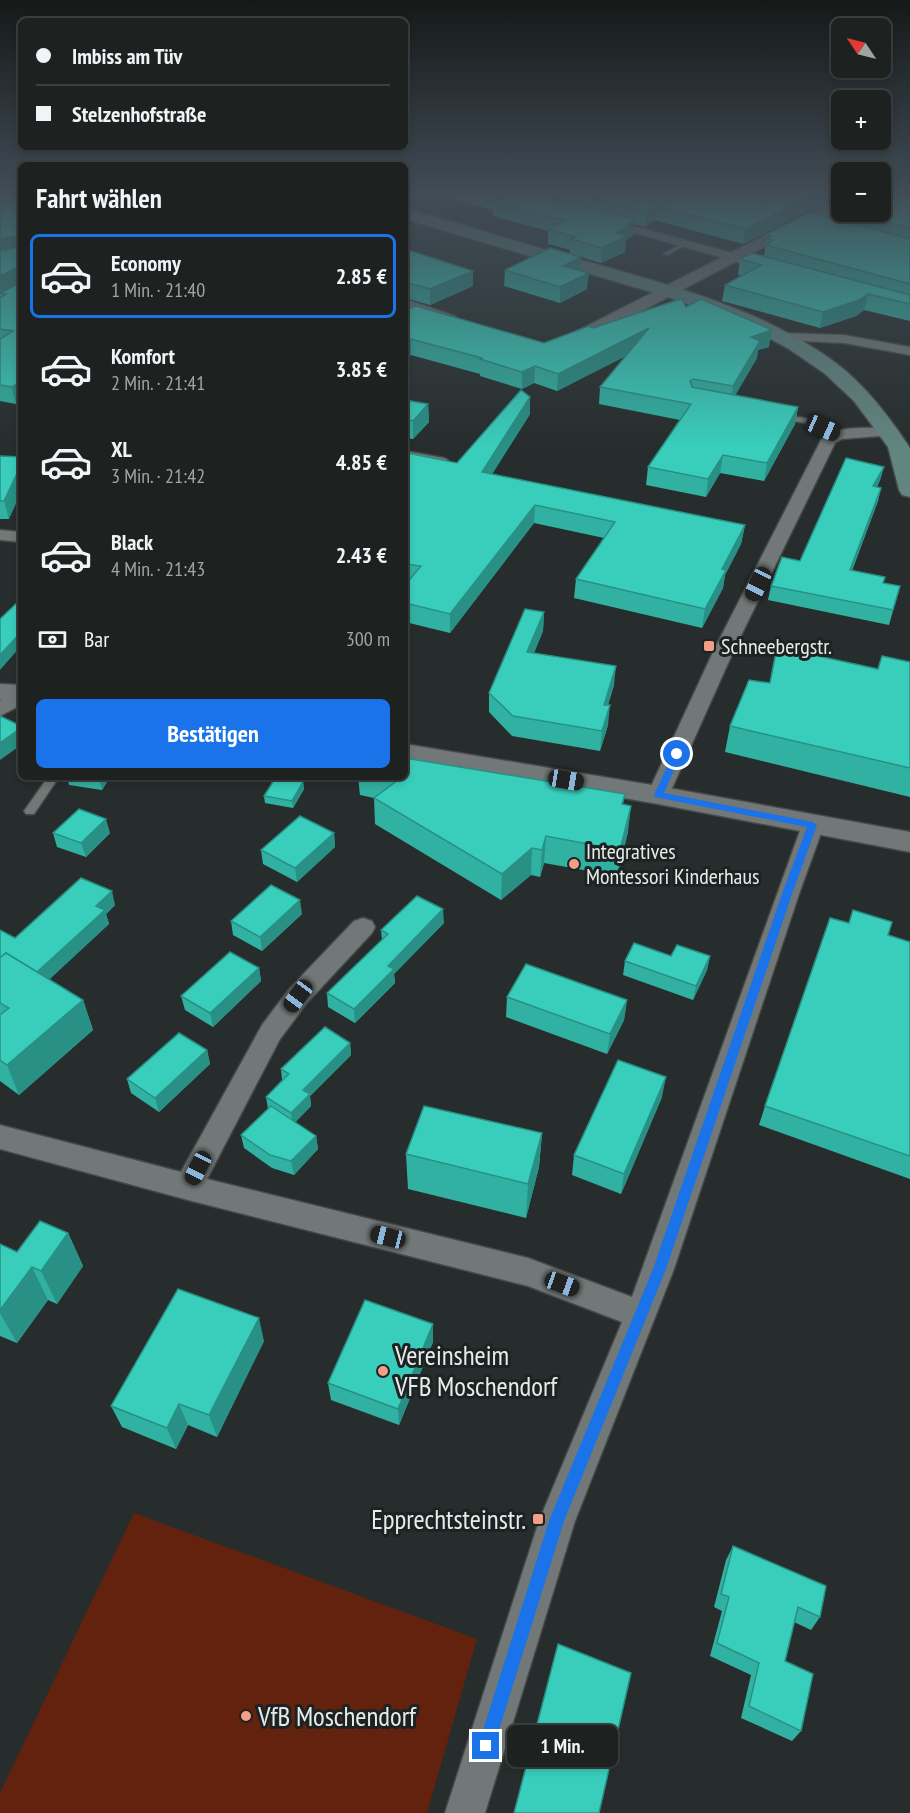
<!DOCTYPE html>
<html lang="de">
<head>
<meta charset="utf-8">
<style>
	:root { --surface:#1d2221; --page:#252a2a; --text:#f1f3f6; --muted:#a0a4a5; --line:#3b3f3f; --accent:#1a73e8 }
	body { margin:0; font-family:"PT Sans Narrow",sans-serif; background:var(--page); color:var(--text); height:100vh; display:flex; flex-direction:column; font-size:22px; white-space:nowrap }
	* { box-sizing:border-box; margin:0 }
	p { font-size:20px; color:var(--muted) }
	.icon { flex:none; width:33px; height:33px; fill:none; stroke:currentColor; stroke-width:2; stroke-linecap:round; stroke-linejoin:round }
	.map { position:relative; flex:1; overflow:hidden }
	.sheet { position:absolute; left:18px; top:162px; width:390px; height:618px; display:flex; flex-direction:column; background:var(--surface); border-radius:9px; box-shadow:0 3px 9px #0003,0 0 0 2px var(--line) }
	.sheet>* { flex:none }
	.banner { position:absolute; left:18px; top:18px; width:390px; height:132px; border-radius:9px; box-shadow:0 3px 9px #0003,0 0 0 2px var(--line); display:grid; align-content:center; height:132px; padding:0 18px; background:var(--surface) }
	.needle { width:39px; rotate:305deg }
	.fabs { position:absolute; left:831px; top:18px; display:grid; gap:12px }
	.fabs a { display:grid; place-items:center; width:60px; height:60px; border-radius:9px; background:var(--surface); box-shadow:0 3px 9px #0003,0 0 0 2px var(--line); font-size:30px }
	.end { position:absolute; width:27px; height:27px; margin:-14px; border:8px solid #1a73e8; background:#fff; box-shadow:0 0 0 3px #fff }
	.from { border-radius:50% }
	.bubble { position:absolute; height:42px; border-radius:9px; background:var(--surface); box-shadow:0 3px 9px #0003,0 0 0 2px var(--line); font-size:20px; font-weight:700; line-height:42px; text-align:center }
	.car { position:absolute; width:18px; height:36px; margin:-18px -9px; border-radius:8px; box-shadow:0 0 4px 2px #0007; background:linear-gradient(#222 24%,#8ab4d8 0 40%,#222 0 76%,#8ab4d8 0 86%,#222 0) }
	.banner b { display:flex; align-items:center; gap:21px; height:57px; font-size:22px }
	.banner b+b { border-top:2px solid var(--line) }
	.banner i { width:15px; height:15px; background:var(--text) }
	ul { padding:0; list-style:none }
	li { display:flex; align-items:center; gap:18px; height:84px; margin:0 12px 9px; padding:0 6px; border:3px solid transparent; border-radius:9px }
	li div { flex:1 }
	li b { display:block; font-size:22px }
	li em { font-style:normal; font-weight:700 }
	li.on { border-color:var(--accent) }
	li>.icon { width:54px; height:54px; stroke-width:1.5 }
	h2 { padding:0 18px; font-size:27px; line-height:72px }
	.pay { display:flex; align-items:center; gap:15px; height:66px; padding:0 18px; font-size:22px }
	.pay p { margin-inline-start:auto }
	.cta { display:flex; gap:12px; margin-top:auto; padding:12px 18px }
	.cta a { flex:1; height:69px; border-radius:9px; background:var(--accent); color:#fff; font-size:24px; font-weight:700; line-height:69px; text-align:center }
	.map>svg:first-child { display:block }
	.green { fill:#63220e }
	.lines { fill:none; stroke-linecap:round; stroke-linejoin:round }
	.service-casing { stroke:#444847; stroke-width:3 }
	.minor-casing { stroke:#444847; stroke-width:3 }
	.tertiary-casing { stroke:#444847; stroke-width:3 }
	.secondary-casing { stroke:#444847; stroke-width:3 }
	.service { fill:#717877; fill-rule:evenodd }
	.minor { fill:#717877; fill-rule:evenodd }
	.tertiary { fill:#717877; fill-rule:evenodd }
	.secondary { fill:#628580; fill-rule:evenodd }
	.wall { fill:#31b1a2 }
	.shaded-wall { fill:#289084 }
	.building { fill:#39cebc; stroke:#289084; stroke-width:1.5 }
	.route { fill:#1a73e8 }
	.poi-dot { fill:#f39f86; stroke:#1d2322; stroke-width:2 }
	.labels { text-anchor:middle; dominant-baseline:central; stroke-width:6; stroke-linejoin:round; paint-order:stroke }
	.poi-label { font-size:22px; fill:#e7ebea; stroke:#1d2322; text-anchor:start }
	.near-poi-label { font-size:27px; fill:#e7ebea; stroke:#1d2322; text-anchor:start }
</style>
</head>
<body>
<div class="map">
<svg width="910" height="1813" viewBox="0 0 910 1813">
	<rect width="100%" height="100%" fill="#272d2c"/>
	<polygon class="green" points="134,1513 477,1639 427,1813 0,1813 0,1793"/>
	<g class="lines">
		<g class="service-casing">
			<g id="service">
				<polygon points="684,242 689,243 668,255 663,254"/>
				<polygon points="778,414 810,419 843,435 836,437 805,423 778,418"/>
				<polygon points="405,451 444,458 448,460 444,462 405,455"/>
				<polygon points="48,777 59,777 34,814 26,814 24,811"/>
			</g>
		</g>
		<g class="minor-casing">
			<g id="minor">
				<polygon points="604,218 762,261 764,264 758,268 600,223 600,219"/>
				<polygon points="784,333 844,335 910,347 910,355 844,343 779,340 777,337 779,334"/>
				<path d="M888,427L896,432L893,435L842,439L835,443L734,650L669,795L666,800L658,802L650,800L647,795L714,650L821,440C835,424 869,429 888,427Z"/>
				<polygon points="0,530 21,532 21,542 0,540"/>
				<polygon points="21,690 21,705 0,716 0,701"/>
				<polygon points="813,817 821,820 824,825 799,894 674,1269 575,1521 485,1813 445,1813 539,1521 622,1322 528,1286 188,1200 0,1149 0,1125 181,1172 262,1025 289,989 354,921 363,918 372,921 375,927 372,933 307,1003 280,1039 207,1179 528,1258 632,1297 802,825 805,820"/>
			</g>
		</g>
		<g class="tertiary-casing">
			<g id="tertiary">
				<polygon points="842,196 842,206 579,344 567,344 564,340 567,336"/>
				<polygon points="405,299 455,316 457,320 449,325 405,310"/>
				<polygon points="0,684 21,685 21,701 0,700"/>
				<polygon points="405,744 658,786 910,832 910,852 658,804 405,760"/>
			</g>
		</g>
		<g class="secondary-casing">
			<path id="secondary" d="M405,209C461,223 516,242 571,257C662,283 759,306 836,363C865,385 888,415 908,445L910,449V497L902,495L899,490L888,447L854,401L824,373L789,349L752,329L671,298L405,219Z"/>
		</g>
		<use href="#service" class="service"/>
		<use href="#minor" class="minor"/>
		<use href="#tertiary" class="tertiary"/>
		<use href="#secondary" class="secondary"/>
	</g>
	<g class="wall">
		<polygon points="0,194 21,194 16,404 0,401"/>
		<polygon points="436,194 842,194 743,244 655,220 645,227 634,224 633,235 626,240 625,252 601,263 581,257 580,271 587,289 560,303 504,286 505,270 570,254 570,250 548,244 548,231 493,216 493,210"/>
		<polygon points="910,194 910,321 864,310 856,316 820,328 722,301 725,285 742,276 738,275 740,259 764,256 767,234 822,215 824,205 842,196 842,212 880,212"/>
		<polygon points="405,249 473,286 430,305 406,298 406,308 544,343 593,328 686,307 769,347 758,350 757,358 735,395 798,407 795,424 764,481 720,473 706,497 646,485 648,467 680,420 599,404 600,387 627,355 557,391 534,383 522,389 480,376 480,374 411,355 405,360"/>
		<polygon points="405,400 428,404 429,422 413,439 405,438"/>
		<polygon points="530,414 492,474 745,525 741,544 725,575 723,588 702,628 574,598 576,579 604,538 534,523 450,633 405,622 405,585 407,583 405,583 405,457 457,463"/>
		<polygon points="0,456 9,519 0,519"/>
		<polygon points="884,467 880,480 877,487 881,488 878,501 852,571 883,583 900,586 889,625 768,600 771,586 800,561"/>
		<polygon points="544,612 543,631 534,653 614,685 608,705 608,725 600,751 512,736 489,712 489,693"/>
		<polygon points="777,647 878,669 910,662 910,797 725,752 730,726 770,683"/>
		<polygon points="67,777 110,777 102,790 69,785"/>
		<polygon points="199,777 215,777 213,780"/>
		<polygon points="358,777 405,777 625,794 623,804 628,832 617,876 544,863 540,877 531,875 501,900 375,824 374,798 360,795"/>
		<polygon points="303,782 304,789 293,808 265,803 264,796"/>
		<polygon points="53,833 110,833 86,857 57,847"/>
		<polygon points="334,833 335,847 297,882 263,864 261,850"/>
		<polygon points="115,905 106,914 109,924 49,979 83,1000 93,1030 19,1095 0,1081 0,930 15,938"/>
		<polygon points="302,914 262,951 233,935 231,921"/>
		<polygon points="444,923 394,974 395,983 355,1023 328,1007 327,993 382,940 381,930"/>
		<polygon points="888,935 910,942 910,1179 759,1125 765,1106"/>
		<polygon points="671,956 710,956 707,970 693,1000 623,975 625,961"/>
		<polygon points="259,968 261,981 213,1027 185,1010 181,996"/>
		<polygon points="507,997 627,1000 624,1020 607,1054 506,1017"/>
		<polygon points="350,1043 351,1055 310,1096 311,1106 295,1122 316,1136 318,1149 294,1175 272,1168 244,1148 241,1135 268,1109 266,1097 282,1080 281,1069"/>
		<polygon points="207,1050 210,1064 159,1112 131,1093 127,1079"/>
		<polygon points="662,1097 621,1194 572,1175 574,1155"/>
		<polygon points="542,1133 539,1167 526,1218 408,1189 406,1154"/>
		<polygon points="68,1233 83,1266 57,1304 48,1300 17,1343 0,1336 0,1244 17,1252"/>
		<polygon points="264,1341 217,1437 188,1425 176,1449 122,1427 111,1406"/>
		<polygon points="433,1342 399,1425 331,1400 328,1383"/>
		<polygon points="733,1546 820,1617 811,1630 794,1622 785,1661 801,1731 792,1741 741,1718 751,1675 710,1656 722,1611 714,1607 726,1560"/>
	</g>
	<g class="shaded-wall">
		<polygon points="816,194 842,194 743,244 745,229"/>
		<polygon points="657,206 655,220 645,227 647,212"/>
		<polygon points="635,220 633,235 626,240 625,252 601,263 602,248 616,233"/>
		<polygon points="19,236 21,252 0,255 0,239"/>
		<polygon points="581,257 580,273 563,266"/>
		<polygon points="16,268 20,284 0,294 0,276"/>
		<polygon points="473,271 473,286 430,305 430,289"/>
		<polygon points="589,273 587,289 560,303 560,287"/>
		<polygon points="868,294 864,310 856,316 820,328 823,312"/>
		<polygon points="406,296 406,312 405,314 405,297"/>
		<polygon points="649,328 648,345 557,391 558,374"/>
		<polygon points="772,330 769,347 758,350 757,358 731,403 733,386 751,337"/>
		<polygon points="411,339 411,355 405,360 405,343"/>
		<polygon points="535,366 534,383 522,389 522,372"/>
		<polygon points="21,381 21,401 16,404 12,387"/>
		<polygon points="530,397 530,414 482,490 482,472"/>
		<polygon points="428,404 429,422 413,439 413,421"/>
		<polygon points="798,407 795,424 764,481 767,463"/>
		<polygon points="723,455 720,473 706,497 708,479"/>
		<polygon points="21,465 21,493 9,519 4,501"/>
		<polygon points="884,467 880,480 870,500 873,486"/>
		<polygon points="881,488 878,501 846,585 850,570"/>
		<polygon points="535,505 534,523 450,633 450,614"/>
		<polygon points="745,525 741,544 725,575 723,588 702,628 705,609 722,569"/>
		<polygon points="544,612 543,631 526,671 527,652"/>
		<polygon points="21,632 21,646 0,670 0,655"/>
		<polygon points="616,666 614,685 602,724 604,705"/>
		<polygon points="610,705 608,725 600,751 602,731"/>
		<polygon points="21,728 21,745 0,760 0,743"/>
		<polygon points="99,777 110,777 102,790"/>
		<polygon points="303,782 304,789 293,808 292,801"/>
		<polygon points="631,806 628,832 617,876 620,850"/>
		<polygon points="106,819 110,833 86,857 81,843"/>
		<polygon points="334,833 335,847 297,882 295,868"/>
		<polygon points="546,836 544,863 540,877 542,850"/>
		<polygon points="532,848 531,875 501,900 502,874"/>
		<polygon points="112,891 115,905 106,914 109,924 36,992 30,978 96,906"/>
		<polygon points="300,900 302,914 262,951 260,937"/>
		<polygon points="443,909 444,923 394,974 395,983 355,1023 354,1009 388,966"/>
		<polygon points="710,956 707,970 693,1000 696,986"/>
		<polygon points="259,968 261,981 213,1027 210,1013"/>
		<polygon points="83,1000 93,1030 19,1095 7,1065"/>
		<polygon points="627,1000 624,1020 607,1054 610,1034"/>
		<polygon points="350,1043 351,1055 310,1096 311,1106 293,1125 291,1113 303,1090"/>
		<polygon points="207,1050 210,1064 159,1112 155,1098"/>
		<polygon points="666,1077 662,1097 621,1194 624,1174"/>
		<polygon points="542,1133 539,1167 526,1218 528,1184"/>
		<polygon points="316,1136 318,1149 294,1175 291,1161"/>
		<polygon points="68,1233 83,1266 57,1304 41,1271"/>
		<polygon points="32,1267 48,1300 17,1343 0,1313 0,1310"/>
		<polygon points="259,1318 264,1341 217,1437 209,1415"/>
		<polygon points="433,1324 433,1342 399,1425 398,1409"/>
		<polygon points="179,1404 188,1425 176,1449 167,1428"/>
	</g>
	<g class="building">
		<polygon points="0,194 21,194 21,381 12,387 0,385 0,339 13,331 0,329 0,298 6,294 0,293 18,284 20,270 16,268 0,276 0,251 19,247 19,236 0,239"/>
		<polygon points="488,194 538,194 635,220 616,233 627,236 602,248 571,239 576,237 548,229 566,221 493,202 503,198"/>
		<polygon points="579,194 816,194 745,229 657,206 647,212"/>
		<polygon points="880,194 910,194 910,228 848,212 880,212"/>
		<polygon points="842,196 842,210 824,205"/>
		<polygon points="810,212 910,239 910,284 766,245 773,240 766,239 771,236 767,234"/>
		<polygon points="550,248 581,257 563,266 589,273 560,287 505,270"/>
		<polygon points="405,249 473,271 430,289 405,282"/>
		<polygon points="752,253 910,295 910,304 868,294 859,300 823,312 725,285 761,265 740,259"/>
		<polygon points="682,299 686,307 701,299 772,330 751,337 760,341 733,386 693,379 690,381 692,387 798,407 767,463 723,455 708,479 648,467 691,404 600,387 649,328 558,374 535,366 522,372 480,359 482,358 411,339 405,343 405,309 416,306 544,343 589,326 593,328 671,302"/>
		<polygon points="521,390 530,397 482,472 745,525 722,569 726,570 705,609 576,579 615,522 535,505 450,614 405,603 405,585 421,566 405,564 405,457 407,453 457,463"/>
		<polygon points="405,400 428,404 413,421 405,419"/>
		<polygon points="0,456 21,457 21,465 4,501 0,501"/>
		<polygon points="846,458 884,467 873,486 881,488 850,570 885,577 883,583 900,586 893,610 771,586 782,557 800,561"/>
		<polygon points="21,599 21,632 0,655 0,619"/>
		<polygon points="525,609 544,612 527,652 616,666 604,705 610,705 602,731 513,716 489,693"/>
		<polygon points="777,647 878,669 882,656 910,662 910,768 730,726 749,680 770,683"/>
		<polygon points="0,716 21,726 21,728 0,743"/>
		<polygon points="405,758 625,794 622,804 631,806 620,850 546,836 542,850 532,848 502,874 374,798 402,777 405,777"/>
		<polygon points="276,777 303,782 292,801 264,796"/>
		<polygon points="79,809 106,819 81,843 53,833"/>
		<polygon points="300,816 334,833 295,868 261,850"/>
		<polygon points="81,878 112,891 96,906 105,910 37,972 6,953 0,958 0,930 15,938"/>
		<polygon points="271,885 300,900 260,937 231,921"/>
		<polygon points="417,896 443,909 388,966 394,969 354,1009 327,993 388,934 381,930"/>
		<polygon points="853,910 892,922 888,935 910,942 910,1156 765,1106 830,918 849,923"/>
		<polygon points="634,943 671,956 677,945 710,956 696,986 625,961"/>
		<polygon points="230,952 259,968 210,1013 181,996"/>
		<polygon points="6,953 83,1000 7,1065 0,1060 0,1015 9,1008 0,1003 0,958"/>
		<polygon points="526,964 627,1000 610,1034 507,997"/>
		<polygon points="325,1027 350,1043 303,1090 310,1094 291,1113 266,1097 289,1074 281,1069"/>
		<polygon points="179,1033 207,1050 155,1098 127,1079"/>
		<polygon points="618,1060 666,1077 624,1174 574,1155"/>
		<polygon points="271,1106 316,1136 291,1161 270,1155 241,1135"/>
		<polygon points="424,1106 542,1133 528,1184 406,1154"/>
		<polygon points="40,1221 68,1233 41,1271 32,1267 0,1310 0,1244 17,1252"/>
		<polygon points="178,1289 259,1318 209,1415 179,1404 167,1428 111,1406"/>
		<polygon points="365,1300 433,1324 398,1409 328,1383"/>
		<polygon points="733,1546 826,1586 820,1617 798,1607 785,1661 813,1674 801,1731 749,1706 759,1663 717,1643 729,1597 721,1594"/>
		<polygon points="558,1644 631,1673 599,1813 514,1813"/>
	</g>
	<linearGradient id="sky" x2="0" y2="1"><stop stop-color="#151918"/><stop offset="0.43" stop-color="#414c56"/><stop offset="1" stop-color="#414c56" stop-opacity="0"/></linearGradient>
	<rect width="910" height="448" fill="url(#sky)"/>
	<polygon class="route" points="677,751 681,754 664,793 813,822 817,825 792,894 666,1269 564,1521 494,1746 492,1751 486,1754 480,1751 478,1746 549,1521 653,1269 782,894 807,827 655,797 654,795 673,754"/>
	<g class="poi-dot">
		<rect x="703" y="640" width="12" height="12" rx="3"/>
		<circle cx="574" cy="864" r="6"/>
		<circle cx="383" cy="1371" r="6"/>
		<rect x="532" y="1513" width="12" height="12" rx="3"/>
		<circle cx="246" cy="1716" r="6"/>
	</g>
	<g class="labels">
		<g class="poi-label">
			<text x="721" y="646">Schneebergstr.</text>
			<text x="586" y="851">Integratives<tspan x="586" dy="25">Montessori Kinderhaus</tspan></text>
		</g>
		<g class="near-poi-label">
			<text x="395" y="1355">Vereinsheim<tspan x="395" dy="31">VFB Moschendorf</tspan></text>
			<text x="526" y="1519" text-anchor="end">Epprechtsteinstr.</text>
			<text x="258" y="1716">VfB Moschendorf</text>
		</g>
	</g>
</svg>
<div class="fabs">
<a><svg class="needle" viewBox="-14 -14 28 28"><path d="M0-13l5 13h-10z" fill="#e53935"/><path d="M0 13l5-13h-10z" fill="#a0a4a5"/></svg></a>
<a>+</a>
<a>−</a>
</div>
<i class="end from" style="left:677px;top:754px"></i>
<i class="end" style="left:486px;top:1746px"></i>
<div class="bubble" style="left:507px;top:1725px;width:111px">1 Min.</div>
<i class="car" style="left:823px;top:428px;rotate:114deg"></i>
<i class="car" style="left:758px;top:584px;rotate:206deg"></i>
<i class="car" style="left:566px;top:780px;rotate:99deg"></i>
<i class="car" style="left:298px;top:996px;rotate:217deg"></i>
<i class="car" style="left:198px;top:1168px;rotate:207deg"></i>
<i class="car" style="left:388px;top:1237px;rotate:284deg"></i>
<i class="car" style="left:562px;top:1284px;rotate:110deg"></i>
<div class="banner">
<b><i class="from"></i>Imbiss am Tüv</b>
<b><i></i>Stelzenhofstraße</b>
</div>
<section class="sheet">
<h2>Fahrt wählen</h2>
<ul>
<li class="on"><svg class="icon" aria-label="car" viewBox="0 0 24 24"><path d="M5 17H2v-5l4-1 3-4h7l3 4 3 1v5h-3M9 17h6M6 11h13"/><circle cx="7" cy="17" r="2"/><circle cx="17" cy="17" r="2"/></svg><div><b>Economy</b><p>1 Min. · 21:40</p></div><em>2.85 €</em></li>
<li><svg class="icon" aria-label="car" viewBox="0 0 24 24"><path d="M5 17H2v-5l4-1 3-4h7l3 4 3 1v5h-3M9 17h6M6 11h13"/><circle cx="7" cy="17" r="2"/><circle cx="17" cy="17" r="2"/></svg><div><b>Komfort</b><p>2 Min. · 21:41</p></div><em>3.85 €</em></li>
<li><svg class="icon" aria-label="car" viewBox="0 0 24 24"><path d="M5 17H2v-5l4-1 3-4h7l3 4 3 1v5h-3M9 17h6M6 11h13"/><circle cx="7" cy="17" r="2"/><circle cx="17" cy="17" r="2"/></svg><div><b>XL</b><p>3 Min. · 21:42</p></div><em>4.85 €</em></li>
<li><svg class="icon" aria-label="car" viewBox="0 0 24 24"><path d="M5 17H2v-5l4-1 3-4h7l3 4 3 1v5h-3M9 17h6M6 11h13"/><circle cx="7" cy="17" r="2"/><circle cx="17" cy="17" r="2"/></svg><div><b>Black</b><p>4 Min. · 21:43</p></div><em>2.43 €</em></li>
</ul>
<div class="pay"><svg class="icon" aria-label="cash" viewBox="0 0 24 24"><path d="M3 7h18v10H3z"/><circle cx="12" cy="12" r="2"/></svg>Bar<p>300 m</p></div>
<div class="cta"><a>Bestätigen</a></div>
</section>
</div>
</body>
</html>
